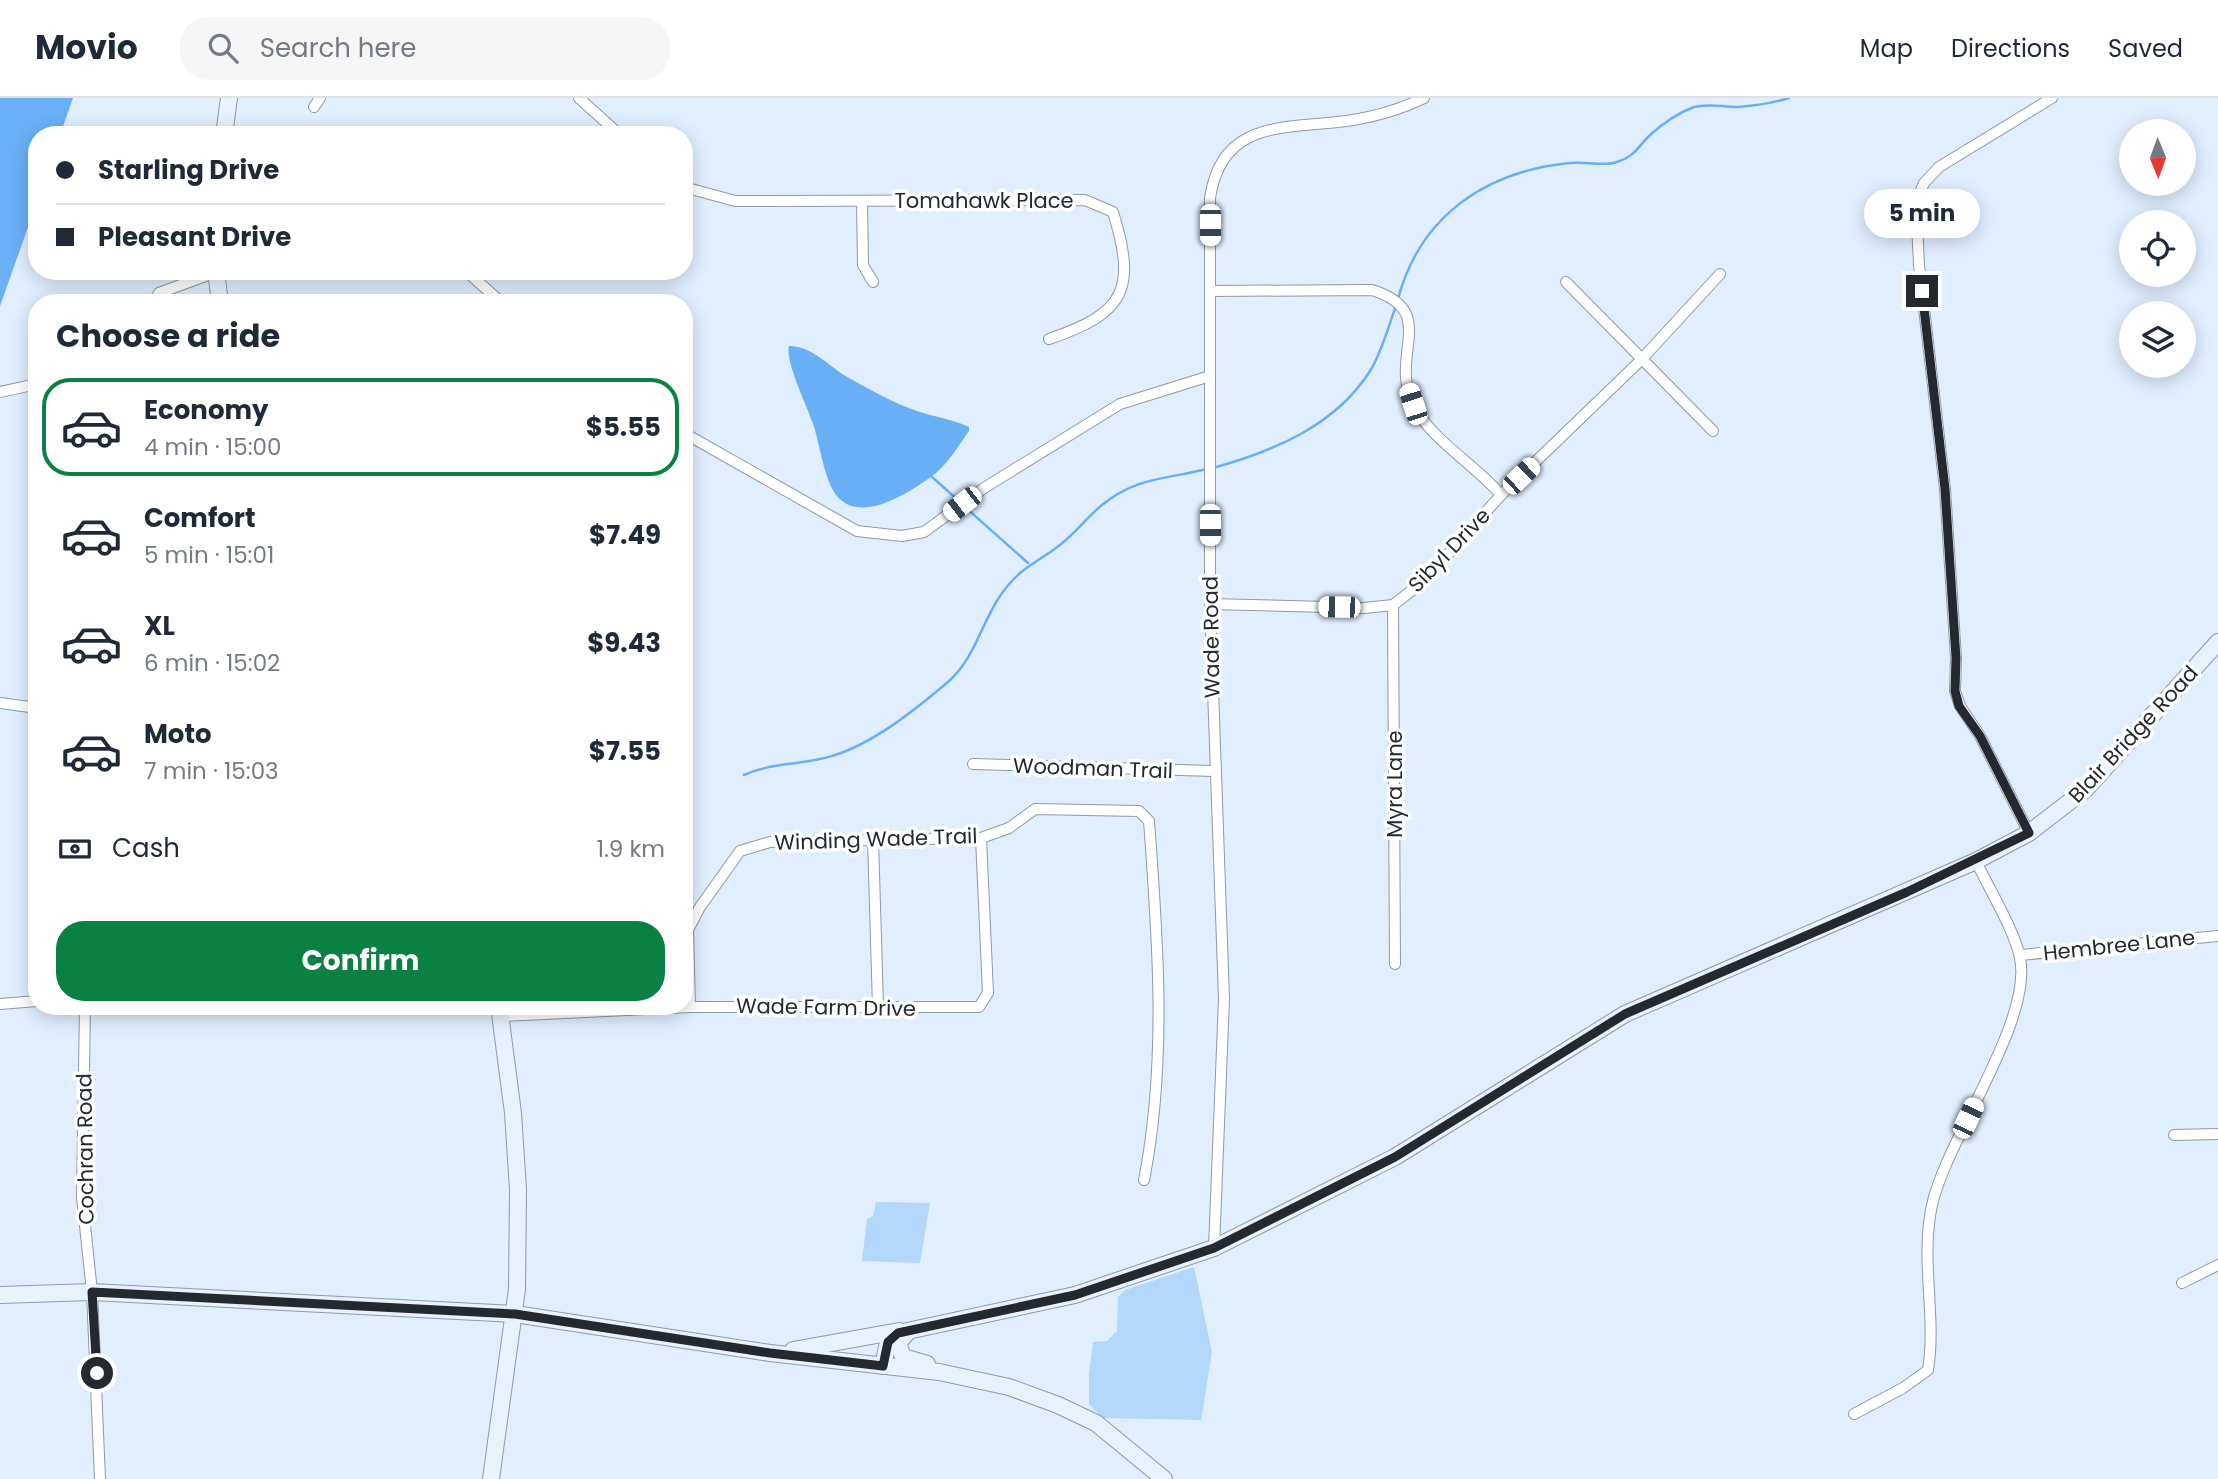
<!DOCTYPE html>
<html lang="en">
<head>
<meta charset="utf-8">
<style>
	:root { --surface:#fff; --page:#f6f6f7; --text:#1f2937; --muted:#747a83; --line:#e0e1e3; --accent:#0b8043 }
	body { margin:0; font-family:Poppins,sans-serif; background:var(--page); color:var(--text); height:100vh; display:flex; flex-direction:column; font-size:26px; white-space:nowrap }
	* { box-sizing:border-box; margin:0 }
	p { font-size:23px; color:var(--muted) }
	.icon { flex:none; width:38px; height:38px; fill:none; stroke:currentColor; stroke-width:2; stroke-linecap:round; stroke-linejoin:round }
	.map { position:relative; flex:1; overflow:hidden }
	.drawer { position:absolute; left:28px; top:196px; width:665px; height:721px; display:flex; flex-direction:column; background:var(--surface); border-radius:28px; box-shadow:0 4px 18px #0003 }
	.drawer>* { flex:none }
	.banner { position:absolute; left:28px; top:28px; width:665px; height:154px; border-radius:28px; box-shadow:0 4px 18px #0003; display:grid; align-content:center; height:154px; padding:0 28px; background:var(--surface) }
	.needle { width:46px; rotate:179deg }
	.buttons { position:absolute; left:2119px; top:21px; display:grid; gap:14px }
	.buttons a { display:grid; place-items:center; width:77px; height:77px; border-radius:50%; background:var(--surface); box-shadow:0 4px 18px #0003; font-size:35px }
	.end { position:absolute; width:32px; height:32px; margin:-16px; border:9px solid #24292f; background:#fff; box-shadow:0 0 0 4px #fff }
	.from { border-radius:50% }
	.bubble { position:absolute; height:49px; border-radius:24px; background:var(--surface); box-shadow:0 4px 18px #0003; font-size:23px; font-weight:700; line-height:49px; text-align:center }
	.car { position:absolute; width:21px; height:42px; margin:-21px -10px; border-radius:9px; box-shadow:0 0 5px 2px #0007; background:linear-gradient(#fff 24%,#345 0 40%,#fff 0 76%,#345 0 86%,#fff 0) }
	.banner b { display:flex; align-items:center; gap:24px; height:66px; font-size:26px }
	.banner b+b { border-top:2px solid var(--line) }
	.banner i { width:18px; height:18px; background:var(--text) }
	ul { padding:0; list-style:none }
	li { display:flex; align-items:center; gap:21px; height:98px; margin:0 14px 10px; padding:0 14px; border:4px solid transparent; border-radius:28px }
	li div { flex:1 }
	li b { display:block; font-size:26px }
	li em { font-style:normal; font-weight:700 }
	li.selected { border-color:var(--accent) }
	li>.icon { width:63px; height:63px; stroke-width:1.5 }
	h2 { padding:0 28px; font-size:32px; line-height:84px }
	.pay { display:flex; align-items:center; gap:18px; height:77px; padding:0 28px; font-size:26px }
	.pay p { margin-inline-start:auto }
	.action { display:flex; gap:14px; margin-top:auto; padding:14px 28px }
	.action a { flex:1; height:80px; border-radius:28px; background:var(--accent); color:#fff; font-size:28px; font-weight:700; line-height:80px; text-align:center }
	header { display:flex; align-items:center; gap:42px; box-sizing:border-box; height:98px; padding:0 35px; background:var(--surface); border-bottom:2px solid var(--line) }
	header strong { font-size:33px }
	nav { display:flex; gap:38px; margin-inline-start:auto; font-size:24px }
	.search { width:490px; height:63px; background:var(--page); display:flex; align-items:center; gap:18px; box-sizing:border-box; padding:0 24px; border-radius:28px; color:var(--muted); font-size:26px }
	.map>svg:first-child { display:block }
	.green { fill:#b3d6fb }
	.forest { fill:#6ab0f7 }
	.water { fill:#68aff6 }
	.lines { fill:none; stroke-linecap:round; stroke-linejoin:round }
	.stream { stroke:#68aff6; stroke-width:2.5 }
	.street-casing { stroke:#8d9aa8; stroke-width:12 }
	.secondary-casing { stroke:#8d9aa8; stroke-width:18 }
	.street { stroke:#fff; stroke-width:10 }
	.secondary { stroke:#e8f2fd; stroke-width:16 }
	.route { stroke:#24292f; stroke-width:9 }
	.labels { text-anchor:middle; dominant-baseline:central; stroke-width:7; stroke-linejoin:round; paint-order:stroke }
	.street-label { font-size:21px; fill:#24292f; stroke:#fff }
</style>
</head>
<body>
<header>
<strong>Movio</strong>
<div class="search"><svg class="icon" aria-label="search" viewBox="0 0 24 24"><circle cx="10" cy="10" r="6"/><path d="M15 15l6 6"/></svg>Search here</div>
<nav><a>Map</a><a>Directions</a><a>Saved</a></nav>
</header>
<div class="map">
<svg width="2218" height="1381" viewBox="0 0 2218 1381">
	<rect width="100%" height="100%" fill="#e0eefe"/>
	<g class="green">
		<polygon points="876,1104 930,1105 920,1165 862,1163 867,1121 873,1118"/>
		<polygon points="1194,1169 1212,1254 1201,1322 1103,1320 1089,1306 1089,1276 1093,1244 1107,1243 1117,1233 1118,1199 1125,1192"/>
	</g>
	<polygon class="forest" points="0,0 73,0 60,37 37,37 37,104 0,208"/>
	<path class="water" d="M789,248C813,248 829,269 849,280C870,292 894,305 917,313C934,319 952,321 969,329V333C959,347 949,364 936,375C914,392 866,424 841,402C824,389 820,343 812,323C806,306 785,263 789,248Z"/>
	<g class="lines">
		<g class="stream">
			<path d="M1398,201C1420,118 1486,73 1570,65C1585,63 1603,69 1617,64C1634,59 1638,49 1649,38C1662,26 1678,15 1694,9C1709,5 1722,9 1737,9C1754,8 1773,5 1789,0"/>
			<path d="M1213,370C1274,353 1335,328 1370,273C1382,254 1388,229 1396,208"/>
			<polyline points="931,378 960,404"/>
			<polyline points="965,409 1028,465"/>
			<path d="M744,677C772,664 803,667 832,658C873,646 916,611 948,584C975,560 981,526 1000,498C1021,468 1034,467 1060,447C1076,435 1087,419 1102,407C1136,379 1167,381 1207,371"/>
		</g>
		<g class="street-casing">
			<g id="street">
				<polyline points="579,0 620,37"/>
				<polyline points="314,9 320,0"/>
				<path d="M684,89L735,103L1085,102L1113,114C1137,192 1125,215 1049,241"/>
				<polyline points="862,103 863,167 873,184"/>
				<polyline points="466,173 502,205"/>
				<polyline points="1566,184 1713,333"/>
				<path d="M1211,193L1372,192C1439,213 1390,255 1412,304C1428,340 1476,367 1501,397"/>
				<polyline points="153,205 159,195 216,174"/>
				<polyline points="0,294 37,286"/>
				<polyline points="684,335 857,433 902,438 924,434 984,390 1120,306 1210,278"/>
				<polyline points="1210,506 1364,510 1393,507 1424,483 1501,397 1641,262 1720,176"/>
				<polyline points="1393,507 1395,866"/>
				<polyline points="0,605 37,610"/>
				<polyline points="973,666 1214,673"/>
				<polyline points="2029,735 1980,638 1960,608 1955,593 1956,560 1945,391 1919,167 1916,104 1924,85 1939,69 2052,0"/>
				<polyline points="873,741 878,909"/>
				<polyline points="2020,857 2218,838"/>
				<polyline points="0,906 37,903"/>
				<polyline points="85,908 82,1099 92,1194 100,1381"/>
				<path d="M690,909L688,832L700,809L740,753L770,744L981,740L1009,730L1035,711L1139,713L1149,723C1158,842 1167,965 1144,1082"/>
				<polyline points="501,918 690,909 979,909 988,895 981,740"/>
				<polyline points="2174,1037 2218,1036"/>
				<path d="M1214,1150L1224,901L1210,506V100C1222,18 1291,32 1353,22C1378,18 1401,11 1424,0"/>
				<polyline points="2182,1185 2218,1167"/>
				<path d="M1854,1316L1903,1290L1928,1272C1937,1217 1919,1159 1933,1103C1949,1038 2033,922 2020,860C2015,833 1988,789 1976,763"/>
			</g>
		</g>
		<g class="secondary-casing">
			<g id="secondary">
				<polyline points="224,37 229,0"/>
				<polyline points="216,173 220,205"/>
				<polyline points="0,1197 92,1194 515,1216 770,1255 939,1274 1009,1289 1058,1307 1096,1325 1164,1381"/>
				<polyline points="907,1235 898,1245 903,1259 927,1266"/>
				<polyline points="793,1252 899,1233"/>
				<polyline points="883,1268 888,1244 898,1235 1075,1197 1214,1150 1395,1059 1625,916 1976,763 2029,735 2086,691 2218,544"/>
				<polyline points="491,1381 517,1191 518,1091 513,1015 499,908"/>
			</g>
		</g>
		<use href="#street" class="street"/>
		<use href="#secondary" class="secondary"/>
	</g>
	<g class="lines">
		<polyline class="route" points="97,1275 92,1194 515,1216 770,1255 883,1268 888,1244 898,1235 1075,1197 1214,1150 1395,1059 1625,916 1907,794 2029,735 1980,638 1959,608 1955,593 1956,560 1945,391 1922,193"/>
	</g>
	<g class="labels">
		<g class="street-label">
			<text x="984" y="102">Tomahawk Place</text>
			<text transform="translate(1449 452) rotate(-46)">Sibyl Drive</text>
			<text transform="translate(1211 539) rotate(-91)">Wade Road</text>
			<text transform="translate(2133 636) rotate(-47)">Blair Bridge Road</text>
			<text transform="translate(1093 670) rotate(2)">Woodman Trail</text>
			<text transform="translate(1394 686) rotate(-90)">Myra Lane</text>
			<text transform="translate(876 741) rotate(-2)">Winding Wade Trail</text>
			<text transform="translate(2119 847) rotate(-6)">Hembree Lane</text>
			<text transform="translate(826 909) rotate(1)">Wade Farm Drive</text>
			<text transform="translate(85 1051) rotate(-91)">Cochran Road</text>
		</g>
	</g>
</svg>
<div class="buttons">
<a><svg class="needle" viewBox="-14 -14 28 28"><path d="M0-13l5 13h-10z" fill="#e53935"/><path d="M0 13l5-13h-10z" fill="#747a83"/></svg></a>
<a><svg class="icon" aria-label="locate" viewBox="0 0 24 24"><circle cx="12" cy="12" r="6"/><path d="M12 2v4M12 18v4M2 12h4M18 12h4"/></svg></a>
<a><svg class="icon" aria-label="layers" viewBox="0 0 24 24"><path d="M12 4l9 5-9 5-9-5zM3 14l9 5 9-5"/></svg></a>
</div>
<i class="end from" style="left:97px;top:1275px"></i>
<i class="end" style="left:1922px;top:193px"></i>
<div class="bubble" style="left:1864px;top:91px;width:116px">5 min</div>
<i class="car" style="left:1210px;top:127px;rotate:180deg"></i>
<i class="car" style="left:1413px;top:306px;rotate:342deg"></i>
<i class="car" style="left:1521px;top:378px;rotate:46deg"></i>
<i class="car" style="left:962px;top:406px;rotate:232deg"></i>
<i class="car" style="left:1210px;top:427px;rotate:180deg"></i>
<i class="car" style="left:1339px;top:509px;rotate:271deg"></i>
<i class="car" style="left:1968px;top:1020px;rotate:25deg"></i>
<div class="banner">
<b><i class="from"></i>Starling Drive</b>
<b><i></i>Pleasant Drive</b>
</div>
<section class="drawer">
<h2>Choose a ride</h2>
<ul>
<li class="selected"><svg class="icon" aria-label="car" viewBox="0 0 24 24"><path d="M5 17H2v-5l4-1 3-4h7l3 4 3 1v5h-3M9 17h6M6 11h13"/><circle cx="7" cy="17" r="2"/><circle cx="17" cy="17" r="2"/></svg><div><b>Economy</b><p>4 min · 15:00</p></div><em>$5.55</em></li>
<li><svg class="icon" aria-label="car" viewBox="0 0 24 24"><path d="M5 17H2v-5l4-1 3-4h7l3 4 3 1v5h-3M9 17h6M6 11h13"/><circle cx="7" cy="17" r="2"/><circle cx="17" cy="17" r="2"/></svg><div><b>Comfort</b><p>5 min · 15:01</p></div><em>$7.49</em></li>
<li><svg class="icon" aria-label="car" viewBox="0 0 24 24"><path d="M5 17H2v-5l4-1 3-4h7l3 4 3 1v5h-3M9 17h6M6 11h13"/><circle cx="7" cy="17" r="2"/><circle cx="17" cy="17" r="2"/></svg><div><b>XL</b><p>6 min · 15:02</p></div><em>$9.43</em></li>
<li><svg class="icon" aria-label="car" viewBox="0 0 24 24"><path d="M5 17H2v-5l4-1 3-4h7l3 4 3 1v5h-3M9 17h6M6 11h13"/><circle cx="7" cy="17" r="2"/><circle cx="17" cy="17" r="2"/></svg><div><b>Moto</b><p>7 min · 15:03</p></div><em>$7.55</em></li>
</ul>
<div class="pay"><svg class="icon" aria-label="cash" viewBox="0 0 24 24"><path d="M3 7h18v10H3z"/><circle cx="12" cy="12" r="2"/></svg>Cash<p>1.9 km</p></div>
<div class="action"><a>Confirm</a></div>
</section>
</div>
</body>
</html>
